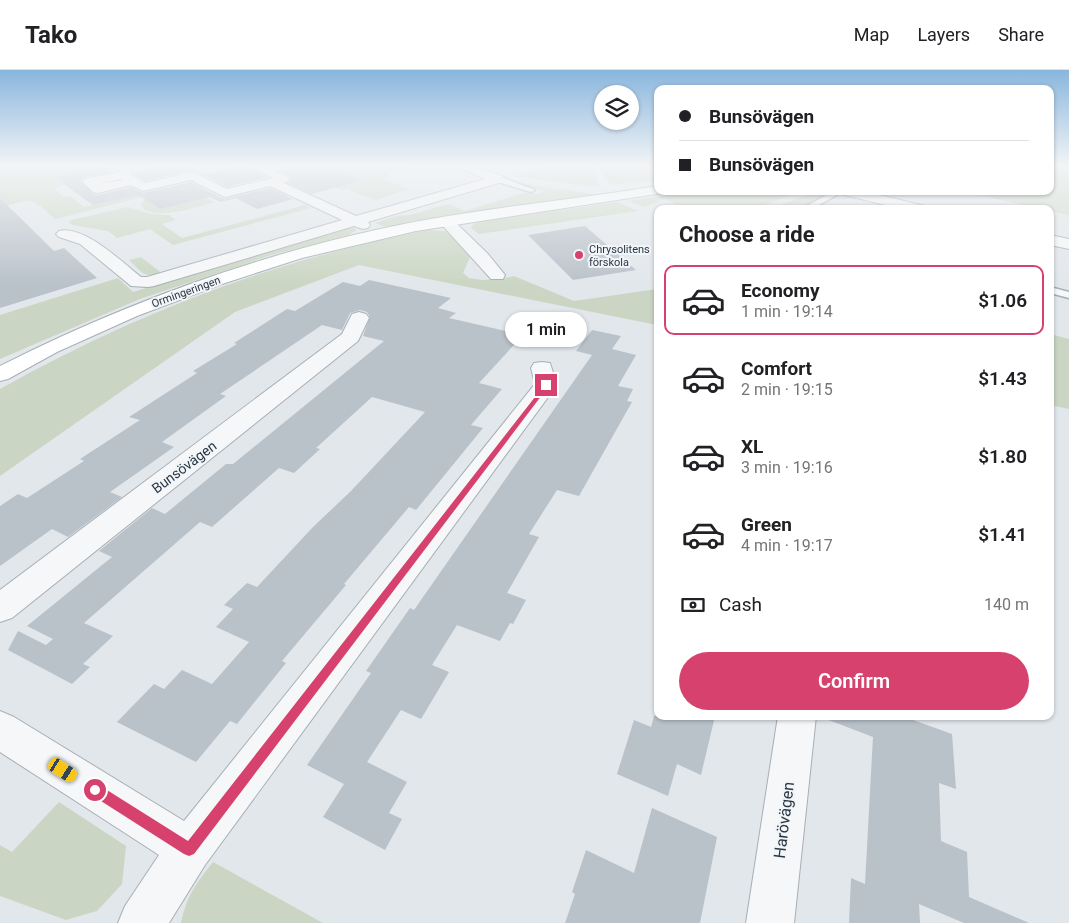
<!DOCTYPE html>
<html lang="en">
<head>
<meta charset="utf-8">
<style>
	:root { --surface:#fff; --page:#f6f6f6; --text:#202124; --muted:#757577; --line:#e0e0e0; --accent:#d6426d }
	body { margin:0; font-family:Roboto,sans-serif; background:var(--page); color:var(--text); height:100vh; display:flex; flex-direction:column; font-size:19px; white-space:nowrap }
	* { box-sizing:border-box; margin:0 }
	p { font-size:16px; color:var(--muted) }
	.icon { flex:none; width:28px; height:28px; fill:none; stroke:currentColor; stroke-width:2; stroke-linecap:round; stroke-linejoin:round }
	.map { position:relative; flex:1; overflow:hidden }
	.sheet { position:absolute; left:654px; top:135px; width:400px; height:515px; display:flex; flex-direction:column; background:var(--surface); border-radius:10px; box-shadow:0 1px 4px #0004 }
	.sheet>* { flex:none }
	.guide { position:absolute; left:654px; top:15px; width:400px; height:110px; border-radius:10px; box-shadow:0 1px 4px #0004; display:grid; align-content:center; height:110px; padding:0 25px; background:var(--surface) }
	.buttons { position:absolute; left:594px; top:15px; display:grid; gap:10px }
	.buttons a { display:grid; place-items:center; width:45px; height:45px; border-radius:50%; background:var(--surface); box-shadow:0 1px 4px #0004; font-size:25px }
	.end { position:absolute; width:22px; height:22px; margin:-11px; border:6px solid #d6426d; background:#fff; box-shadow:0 0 0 2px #fff }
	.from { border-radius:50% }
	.bubble { position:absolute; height:35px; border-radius:18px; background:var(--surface); box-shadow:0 1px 4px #0004; font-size:16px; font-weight:600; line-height:35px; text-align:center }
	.car { position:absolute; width:15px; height:30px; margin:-15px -8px; border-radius:6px; box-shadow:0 0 4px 1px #0007; background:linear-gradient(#f5c518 24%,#345 0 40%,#f5c518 0 76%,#345 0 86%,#f5c518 0) }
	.guide b { display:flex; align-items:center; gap:18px; height:48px; font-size:19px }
	.guide b+b { border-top:1px solid var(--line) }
	.guide i { width:12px; height:12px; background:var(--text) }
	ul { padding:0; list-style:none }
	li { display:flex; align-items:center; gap:15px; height:70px; margin:0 10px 8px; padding:0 15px; border:2px solid transparent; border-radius:10px }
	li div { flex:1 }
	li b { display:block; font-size:19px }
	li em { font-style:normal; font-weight:600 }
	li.active { border-color:var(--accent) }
	li>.icon { width:45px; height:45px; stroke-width:1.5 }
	h2 { padding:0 25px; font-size:22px; line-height:60px }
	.pay { display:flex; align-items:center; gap:12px; height:55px; padding:0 25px; font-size:19px }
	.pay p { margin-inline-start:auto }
	.button { display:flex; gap:10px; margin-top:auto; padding:10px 25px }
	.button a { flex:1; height:58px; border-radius:30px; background:var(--accent); color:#fff; font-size:20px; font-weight:600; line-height:58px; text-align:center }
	header { display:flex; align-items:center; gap:30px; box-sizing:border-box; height:70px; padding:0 25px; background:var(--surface); border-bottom:1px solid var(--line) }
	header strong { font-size:24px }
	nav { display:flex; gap:28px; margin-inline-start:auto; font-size:18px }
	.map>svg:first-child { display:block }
	.green { fill:#cad6c3 }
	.building { fill:#b9c1c9 }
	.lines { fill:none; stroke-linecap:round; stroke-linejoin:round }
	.lane-casing { stroke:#a7afb6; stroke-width:3 }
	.street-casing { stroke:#a7afb6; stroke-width:2 }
	.secondary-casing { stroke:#a7afb6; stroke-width:2 }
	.lane { fill:#f5f7f9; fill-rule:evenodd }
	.street { fill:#f5f7f9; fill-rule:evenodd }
	.secondary { fill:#fff; fill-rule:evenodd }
	.route { fill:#d6426d }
	.poi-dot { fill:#d6426d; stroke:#f2f6f8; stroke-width:2 }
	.labels { text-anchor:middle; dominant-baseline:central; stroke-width:4; stroke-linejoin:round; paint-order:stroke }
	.far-poi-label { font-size:11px; fill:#293744; stroke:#f2f6f8; text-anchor:start }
	.far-street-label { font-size:11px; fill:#293744; stroke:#f2f6f8 }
	.street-label { font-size:14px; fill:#293744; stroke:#f2f6f8 }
	.near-street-label { font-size:16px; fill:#293744; stroke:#f2f6f8 }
</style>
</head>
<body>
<header>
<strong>Tako</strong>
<nav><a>Map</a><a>Layers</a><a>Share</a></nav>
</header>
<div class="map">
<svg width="1069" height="853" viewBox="0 0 1069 853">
	<rect width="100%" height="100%" fill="#e2e7eb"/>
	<g class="green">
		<path d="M0,96H105L54,107L66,115L54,119L64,127L70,126L84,137L142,124L146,126L55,149C27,124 35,130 0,137Z"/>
		<polygon points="334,96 416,96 386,104 391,107 384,109 408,119 376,130 347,119 342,120 314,107 343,100"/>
		<path d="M551,96H591L600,116L594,117L513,106L530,101L528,100C536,97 543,99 551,96Z"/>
		<polygon points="598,96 650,96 657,98 657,111 611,114 606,109"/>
		<polygon points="1050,96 1069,96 1069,145 1050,141 1050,139 1041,139 961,121 1050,121"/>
		<polygon points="519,113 599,125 396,157 382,156 375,153 396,146 410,145 448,134 465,141 527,122 537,124 544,122"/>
		<polygon points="690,121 699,122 800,121 755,139 684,139 665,129 645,137 628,131"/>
		<polygon points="828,121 837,123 805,139 771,139 808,124"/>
		<path d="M206,128L216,132C199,136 152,153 140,135L145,129L160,139Z"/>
		<polygon points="617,132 638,141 479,164 471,158 474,154 484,151"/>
		<polygon points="305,135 311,138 173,175 150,159 117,168 108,161 72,155 69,152 71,150 128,137 151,144 169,145 176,150 162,154 182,168"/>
		<polygon points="354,158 357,160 348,165 268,186 140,229 0,289 0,245 118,208 133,222 342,159"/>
		<path d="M428,160L446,161L470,187L463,203L469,208L482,210L501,209L514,206L574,231L657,219V255L359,195L235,242L0,406V319C134,244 277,189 428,160Z"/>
		<path d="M141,187L163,204C143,208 143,203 129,190Z"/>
		<polygon points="1050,264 1069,269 1069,339 1050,335"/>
		<polygon points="59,732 126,776 122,814 97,841 66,850 0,826 0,775 12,782"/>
		<path d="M213,792L323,853H181C186,827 197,812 213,792Z"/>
	</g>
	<g class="building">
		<polygon points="162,96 188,96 204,104 243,96 268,107 227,117 194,100 145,111 133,104"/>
		<polygon points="289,96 329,96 363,110 312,124 288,113 293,108 280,101"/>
		<polygon points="104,97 112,102 85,107 81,111 93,124 98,125 131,117 143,123 191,112 224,129 270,118 293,129 257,139 236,128 220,132 210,127 160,139 138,125 93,135 54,107"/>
		<polygon points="0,128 54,181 64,178 97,208 0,238"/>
		<polygon points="585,156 636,200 573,210 528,165"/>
		<polygon points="369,210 451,228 438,238 456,243 449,248 523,265 479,313 502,319 471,355 483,358 416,440 409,437 344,514 346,515 282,591 286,593 237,654 230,651 196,692 117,652 154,614 164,619 182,600 212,614 249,572 216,557 233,539 224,535 247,513 257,517 313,457 351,421 425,342 372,327 316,378 320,379 294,403 279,398 212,457 200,452 84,553 113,566 83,594 90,597 72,614 8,580 18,561 46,575 53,569 27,556 112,487 99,481 152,438 165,444 226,394 233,394 384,271 363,266 370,247 367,242 360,240 350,243 342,260 322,255 220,324 226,326 162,372 174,377 110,422 122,427 68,467 52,459 0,496 0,436 18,424 27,428 84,391 80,389 140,350 129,347 197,303 193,301 237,274 234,273 287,239 295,241 343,212 360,216"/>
		<polygon points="592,260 621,266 612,279 636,285 618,316 633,319 627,331 632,332 579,426 557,420 529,464 539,467 507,523 526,530 513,554 510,553 500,571 457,555 432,595 449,602 421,649 401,640 367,692 407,712 389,743 402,749 385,780 323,747 344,714 307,695 371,603 366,601 410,538 414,540 592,285 576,281"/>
		<polygon points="654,646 715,646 701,705 677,694 668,726 617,704 634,650 651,657"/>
		<polygon points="826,646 902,646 952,664 956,719 939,713 941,771 967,782 969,827 1029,853 964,853 919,834 920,853 849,853 851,808 865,814 873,667 826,649"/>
		<polygon points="652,738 717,767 700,853 565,853 575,824 572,822 586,780 634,803"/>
	</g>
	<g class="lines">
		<g class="lane-casing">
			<g id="lane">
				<polygon points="495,107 501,107 535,120 531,122 495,111"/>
				<polygon points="834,121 844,121 812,139 801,139"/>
				<polygon points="1050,217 1069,222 1069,228 1050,223"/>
			</g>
		</g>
		<g class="street-casing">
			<g id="street">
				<path d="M124,96H137L130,104L145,113L193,102L227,119L273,108L258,100L260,97L285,96L276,101L291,109L284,113L356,146L485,109L455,96H474L502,106L504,109L502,112L368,152L370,155L368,158L363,159L354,156L154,216L148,217L131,216L80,174L59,167L56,164L59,161C84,155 122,192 141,207H147L342,150L270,116L225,127L191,110L143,121L131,115L98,123L93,122L83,112L85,109L119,102ZM121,109L122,110L99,114Z"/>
				<polygon points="839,121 863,121 925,136 927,139 902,139 840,124"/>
				<polygon points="447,148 452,149 488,184 505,205 503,209 491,209 442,155 440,152 442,149"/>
				<polygon points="1050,165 1069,169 1069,179 1050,175"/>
				<polygon points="359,242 366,244 369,248 358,271 12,548 0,552 0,520 342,264 352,244"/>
				<polygon points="542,292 550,293 557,315 205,795 169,853 118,853 125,836 159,785 0,682 0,641 14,647 184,751 535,314 531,298 534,293"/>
				<polygon points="778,646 816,646 794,853 746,853"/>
			</g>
		</g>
		<g class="secondary-casing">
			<path id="secondary" d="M658,116V121H664L663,123L416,161L302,188L219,215L137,246L57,282L8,309L0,311V296C121,235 248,188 380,159C472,139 565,131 658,116Z"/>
		</g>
		<use href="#lane" class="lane"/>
		<use href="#street" class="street"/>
		<use href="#secondary" class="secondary"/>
	</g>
	<linearGradient id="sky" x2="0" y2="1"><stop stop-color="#89b6dd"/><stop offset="0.44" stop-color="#f2f4f6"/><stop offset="1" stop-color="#f2f4f6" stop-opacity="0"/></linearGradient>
	<rect width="1069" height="216" fill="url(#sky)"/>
	<polygon class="route" points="546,313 548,314 548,317 194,784 189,786 184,784 90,724 89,720 90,715 95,714 99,715 188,771"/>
	<circle class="poi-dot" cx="579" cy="185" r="5"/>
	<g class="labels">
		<g class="far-poi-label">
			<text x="589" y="179">Chrysolitens<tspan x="589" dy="13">förskola</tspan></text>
		</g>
		<g class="far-street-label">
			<text transform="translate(186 222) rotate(-20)">Ormingeringen</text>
		</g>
		<g class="street-label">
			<text transform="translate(184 397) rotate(-37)">Bunsövägen</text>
		</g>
		<g class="near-street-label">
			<text transform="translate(784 750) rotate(-83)">Harövägen</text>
		</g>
	</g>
</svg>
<div class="buttons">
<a><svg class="icon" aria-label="layers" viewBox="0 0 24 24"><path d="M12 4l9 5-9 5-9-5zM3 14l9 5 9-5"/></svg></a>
</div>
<i class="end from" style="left:95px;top:720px"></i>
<i class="end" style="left:546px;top:315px"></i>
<div class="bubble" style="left:505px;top:242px;width:82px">1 min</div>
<i class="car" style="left:63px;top:700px;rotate:122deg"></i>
<div class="guide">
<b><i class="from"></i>Bunsövägen</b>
<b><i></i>Bunsövägen</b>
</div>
<section class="sheet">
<h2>Choose a ride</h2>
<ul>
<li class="active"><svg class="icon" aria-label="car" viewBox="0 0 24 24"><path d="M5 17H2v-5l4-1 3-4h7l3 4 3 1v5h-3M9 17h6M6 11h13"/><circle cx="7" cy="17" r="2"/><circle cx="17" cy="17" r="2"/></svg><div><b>Economy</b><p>1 min · 19:14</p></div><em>$1.06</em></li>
<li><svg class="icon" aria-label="car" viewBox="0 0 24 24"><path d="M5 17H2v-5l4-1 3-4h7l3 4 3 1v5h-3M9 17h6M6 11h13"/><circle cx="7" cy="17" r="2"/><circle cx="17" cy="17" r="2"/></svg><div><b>Comfort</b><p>2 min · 19:15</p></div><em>$1.43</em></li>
<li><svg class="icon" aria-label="car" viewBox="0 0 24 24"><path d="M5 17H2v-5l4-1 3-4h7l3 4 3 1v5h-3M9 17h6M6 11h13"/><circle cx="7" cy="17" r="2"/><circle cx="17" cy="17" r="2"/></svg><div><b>XL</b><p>3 min · 19:16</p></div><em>$1.80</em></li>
<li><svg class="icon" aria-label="car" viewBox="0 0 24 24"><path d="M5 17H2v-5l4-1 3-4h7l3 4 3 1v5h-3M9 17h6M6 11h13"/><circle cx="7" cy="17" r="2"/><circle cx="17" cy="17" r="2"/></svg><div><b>Green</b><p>4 min · 19:17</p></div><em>$1.41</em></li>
</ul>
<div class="pay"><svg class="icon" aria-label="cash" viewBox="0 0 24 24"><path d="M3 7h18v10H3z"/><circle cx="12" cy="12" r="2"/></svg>Cash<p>140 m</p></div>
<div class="button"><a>Confirm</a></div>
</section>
</div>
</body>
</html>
